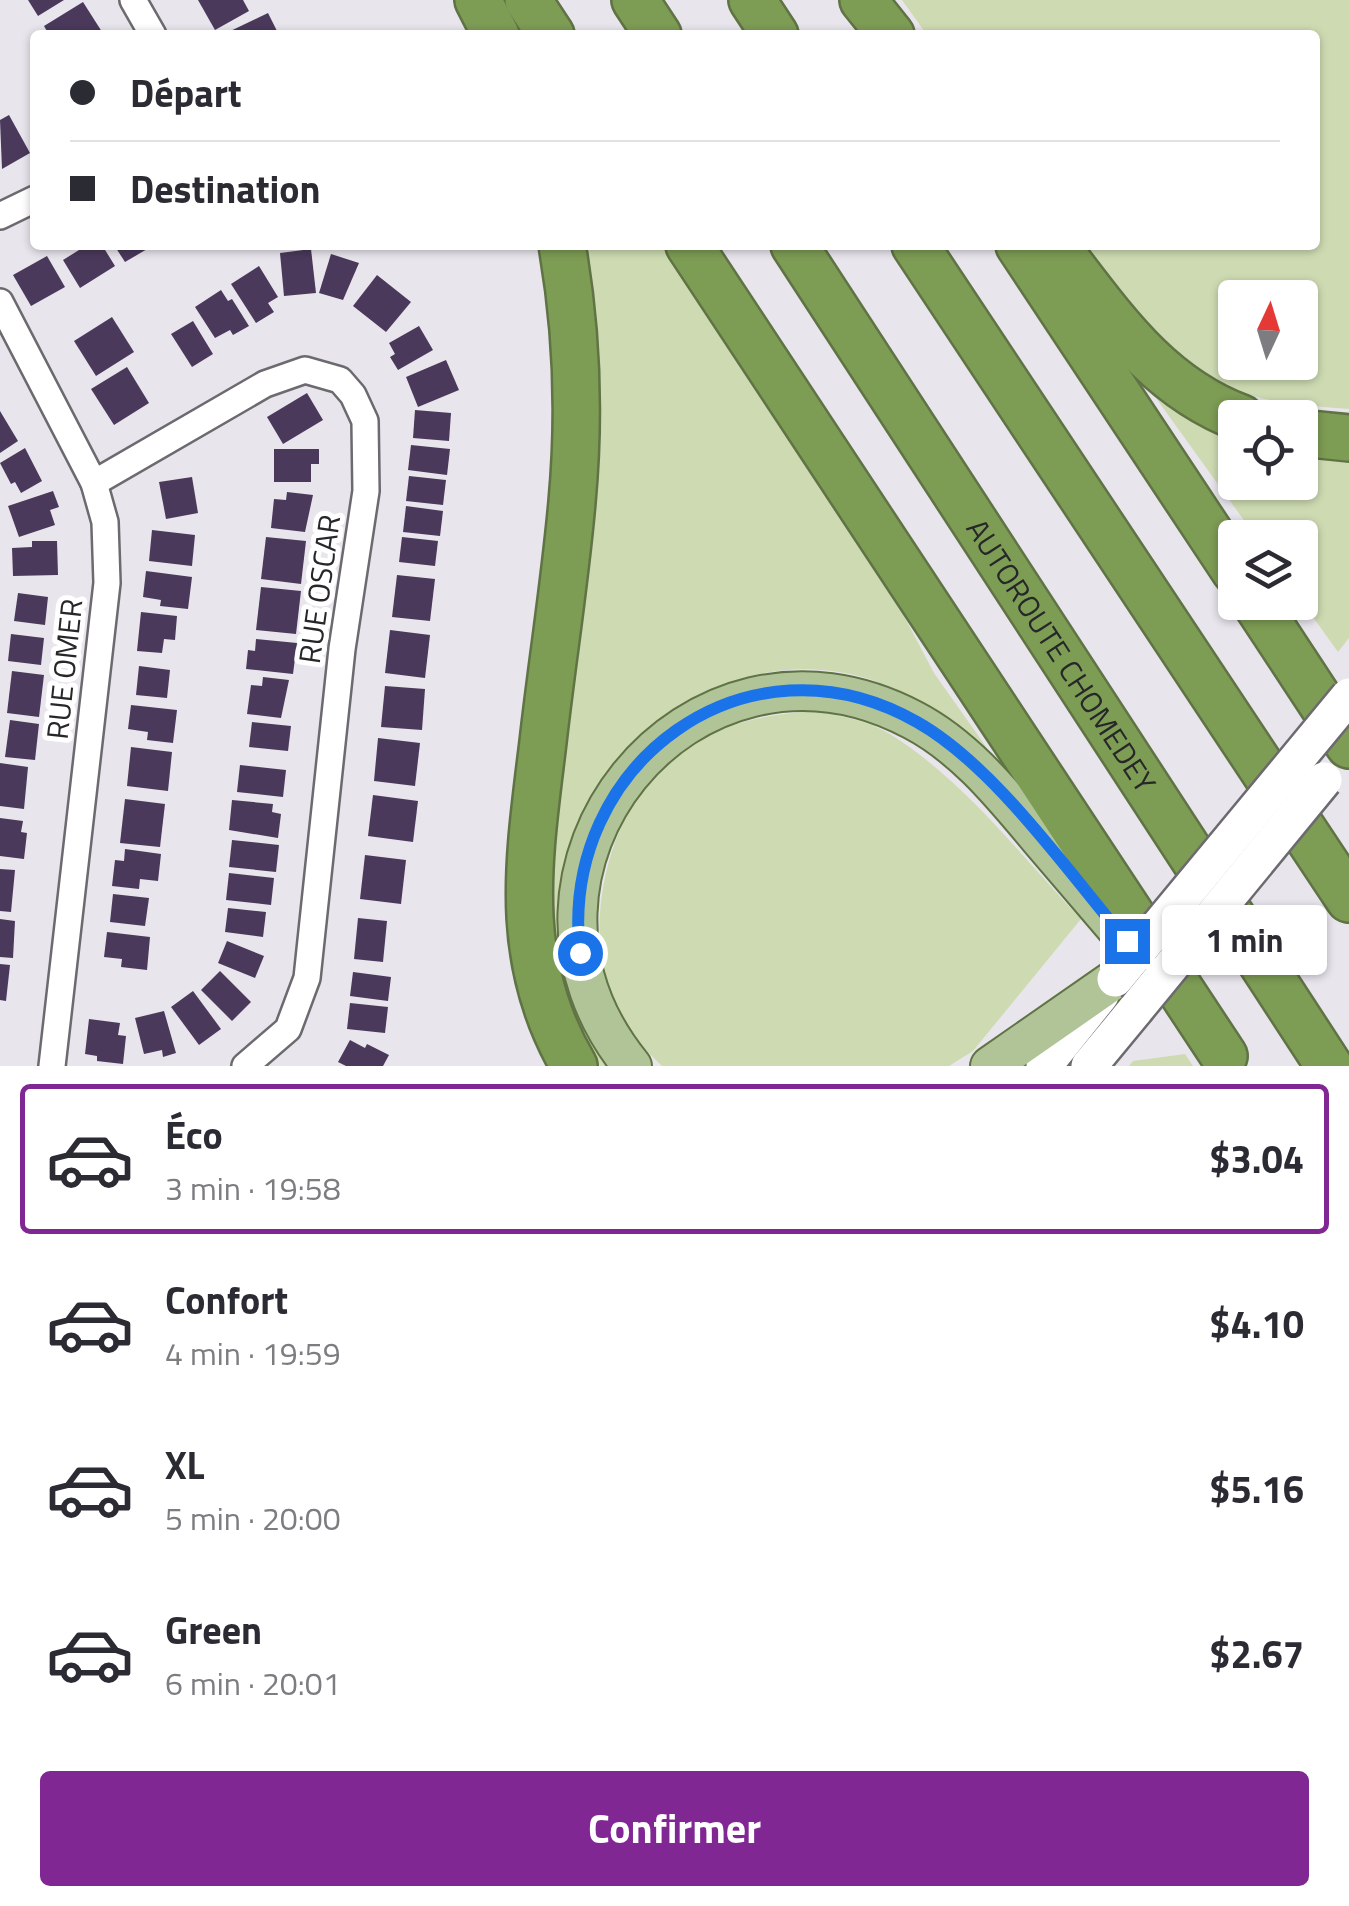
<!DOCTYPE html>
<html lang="fr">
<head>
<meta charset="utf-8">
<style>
	:root { --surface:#fff; --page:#f2f2f3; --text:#2b2b33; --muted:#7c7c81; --line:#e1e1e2; --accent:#812794 }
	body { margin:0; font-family:"Titillium Web",sans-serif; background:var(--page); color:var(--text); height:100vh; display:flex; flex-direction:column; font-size:38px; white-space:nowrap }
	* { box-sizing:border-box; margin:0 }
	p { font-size:32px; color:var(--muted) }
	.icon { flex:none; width:55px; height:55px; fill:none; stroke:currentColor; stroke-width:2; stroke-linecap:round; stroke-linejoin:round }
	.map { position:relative; height:1066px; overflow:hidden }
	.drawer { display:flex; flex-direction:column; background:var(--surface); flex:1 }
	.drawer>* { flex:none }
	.top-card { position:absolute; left:30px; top:30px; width:1290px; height:220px; border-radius:10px; box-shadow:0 2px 8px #0004; display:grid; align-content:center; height:220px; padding:0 40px; background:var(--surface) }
	.needle { width:65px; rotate:4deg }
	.controls { position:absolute; left:1218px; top:280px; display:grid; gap:20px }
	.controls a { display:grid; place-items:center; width:100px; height:100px; border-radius:10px; background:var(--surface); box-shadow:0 2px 8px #0004; font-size:50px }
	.end { position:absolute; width:45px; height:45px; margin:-22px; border:12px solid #1a73e8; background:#fff; box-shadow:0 0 0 5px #fff }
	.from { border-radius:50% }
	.bubble { position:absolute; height:70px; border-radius:10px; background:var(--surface); box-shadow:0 2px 8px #0004; font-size:32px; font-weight:700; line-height:70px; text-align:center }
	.top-card b { display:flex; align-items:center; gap:35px; height:95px; font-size:38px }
	.top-card b+b { border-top:2px solid var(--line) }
	.top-card i { width:25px; height:25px; background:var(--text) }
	ul { padding:18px 0 0; list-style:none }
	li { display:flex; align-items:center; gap:30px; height:150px; margin:0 20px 15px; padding:0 20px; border:5px solid transparent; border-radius:10px }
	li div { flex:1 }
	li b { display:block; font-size:38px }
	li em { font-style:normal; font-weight:700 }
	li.current { border-color:var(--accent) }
	li>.icon { width:90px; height:90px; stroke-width:1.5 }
	.cta { display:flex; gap:20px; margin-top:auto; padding:20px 40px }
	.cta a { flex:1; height:115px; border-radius:10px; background:var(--accent); color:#fff; font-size:40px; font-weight:700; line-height:115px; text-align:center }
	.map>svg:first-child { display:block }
	.green { fill:#cedbb2; fill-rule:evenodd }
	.building { fill:#4a395b }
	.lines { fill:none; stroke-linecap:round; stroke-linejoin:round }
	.street-casing { stroke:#6c696f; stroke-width:30 }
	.secondary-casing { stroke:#6c696f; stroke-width:40 }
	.primary-casing { stroke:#5f7345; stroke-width:42 }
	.highway-casing { stroke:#5f7345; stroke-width:50 }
	.street { stroke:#fff; stroke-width:25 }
	.secondary { stroke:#fff; stroke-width:35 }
	.primary { stroke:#b1c498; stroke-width:38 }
	.highway { stroke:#7d9c54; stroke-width:45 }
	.secondary-bridge-casing { stroke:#6c696f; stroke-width:40; stroke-linecap:butt }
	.secondary-bridge { stroke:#fff; stroke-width:35 }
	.route { stroke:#1a73e8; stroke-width:12 }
	.labels { text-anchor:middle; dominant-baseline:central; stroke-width:10; stroke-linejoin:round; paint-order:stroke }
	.street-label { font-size:30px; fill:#272629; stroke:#fff }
</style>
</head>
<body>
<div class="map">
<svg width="1349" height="1066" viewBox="0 0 1349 1066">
	<rect width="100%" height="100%" fill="#e9e5ed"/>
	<g class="green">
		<path d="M902,0H1349V409C1311,406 1271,404 1235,390C1167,364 1123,298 1078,245H1315V35H927ZM1235,298H1300V362H1235Z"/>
		<path d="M576,245H661L866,544L934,673L1011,782C972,744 938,706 886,685C726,621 557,761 559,926C559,946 566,966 571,985C580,1015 591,1043 611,1066H600L584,1045L544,935Z"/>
		<polygon points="1135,369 1235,432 1235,482 1300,482 1300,448 1349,454 1349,638 1338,652 1300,599 1300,538 1256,537"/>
		<path d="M816,711C842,716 867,720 890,734C964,780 1021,856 1081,919L973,1051L949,1066H662C636,1042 614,1010 603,977C599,967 600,956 600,946C595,874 625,783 690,744C730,721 770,714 816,711Z"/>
		<polygon points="1185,1054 1193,1066 1129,1066 1133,1061"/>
	</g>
	<g class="building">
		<polygon points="28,0 64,0 38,16"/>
		<polygon points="198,0 243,0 249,11 215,30"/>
		<polygon points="83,2 104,35 49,35 44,26"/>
		<polygon points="268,13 279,35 222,35"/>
		<polygon points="9,115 30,153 2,169 0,120"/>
		<polygon points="76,245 102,245 115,266 80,288 63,260 79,250"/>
		<polygon points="114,245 154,245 125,262"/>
		<polygon points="311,249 316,293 284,296 280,253"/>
		<polygon points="331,254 359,263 343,300 319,293"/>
		<polygon points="47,256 65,287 31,306 13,275"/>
		<polygon points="259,266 278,297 268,303 274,312 256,323 231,284"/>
		<polygon points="377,275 411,302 386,332 353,306"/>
		<polygon points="221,290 228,301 232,299 249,326 233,335 230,330 215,338 195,307"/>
		<polygon points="112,317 134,352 96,376 74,341"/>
		<polygon points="193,321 213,354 192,367 171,334"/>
		<polygon points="419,326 433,350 398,370 390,357 395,354 389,343"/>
		<polygon points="446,360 459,390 418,407 406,377"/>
		<polygon points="127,367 149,403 114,425 91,389"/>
		<polygon points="307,393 323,420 283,444 267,417"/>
		<polygon points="415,410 451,413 449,441 413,438"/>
		<polygon points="0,411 18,441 0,453"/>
		<polygon points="411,445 450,449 447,475 408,470"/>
		<polygon points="25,448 42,481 21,493 15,482 11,484 0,463"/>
		<polygon points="274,449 319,449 319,464 311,464 311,482 274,482"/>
		<polygon points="409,476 446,480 443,505 406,501"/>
		<polygon points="192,477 198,513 166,519 159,482"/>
		<polygon points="53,491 59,507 50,510 55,525 19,537 8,506"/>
		<polygon points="287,492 313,495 305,532 271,528 274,499 286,500"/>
		<polygon points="406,506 443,511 440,536 403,532"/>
		<polygon points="152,530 195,535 192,566 149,561"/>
		<polygon points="266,537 306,541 301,584 261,579"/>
		<polygon points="402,537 438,541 435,566 399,562"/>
		<polygon points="32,541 57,541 58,575 13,576 12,548 32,547"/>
		<polygon points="146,571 192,577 188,609 160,606 161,600 143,597"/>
		<polygon points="397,575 435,579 430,621 392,617"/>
		<polygon points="261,587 301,591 296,634 256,630"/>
		<polygon points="18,593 48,597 45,625 14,621"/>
		<polygon points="141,612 177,616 175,640 164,639 162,653 137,651"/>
		<polygon points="390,630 430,635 425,678 385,673"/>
		<polygon points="11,634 44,638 41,665 8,661"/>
		<polygon points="256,639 297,643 293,674 246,669 248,650 255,651"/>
		<polygon points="139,666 170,670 167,698 136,695"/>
		<polygon points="12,671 44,675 39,717 7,713"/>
		<polygon points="263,677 289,680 281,718 247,714 251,685 262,686"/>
		<polygon points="385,686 425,689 422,730 381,727"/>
		<polygon points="131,705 177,710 173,743 147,740 148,732 128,729"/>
		<polygon points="10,720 39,724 35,760 5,757"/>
		<polygon points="252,722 291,726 288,751 249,747"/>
		<polygon points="378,738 420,743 415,786 374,781"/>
		<polygon points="131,747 172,752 168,791 127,786"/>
		<polygon points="0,763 28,767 24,809 0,806"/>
		<polygon points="240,765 286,770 283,797 237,792"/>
		<polygon points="373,795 418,801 413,842 368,836"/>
		<polygon points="125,799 165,804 160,847 120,843"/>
		<polygon points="232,800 273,804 272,812 281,814 278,838 229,830"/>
		<polygon points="0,818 23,821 21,832 27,833 24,859 0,856"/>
		<polygon points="232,840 279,845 276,872 229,867"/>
		<polygon points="125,849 161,854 158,881 140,879 139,889 112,886 115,860 124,861"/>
		<polygon points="365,855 406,860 401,904 360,899"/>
		<polygon points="0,869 15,870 11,912 0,911"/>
		<polygon points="229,873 274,878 271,905 226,900"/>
		<polygon points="113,894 149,898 145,926 110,922"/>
		<polygon points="228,908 266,912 263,937 225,932"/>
		<polygon points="358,918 387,921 383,962 354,959"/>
		<polygon points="0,919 15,921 13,958 0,957"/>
		<polygon points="107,932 150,937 147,970 121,967 122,959 104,957"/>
		<polygon points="227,941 264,956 255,978 218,963"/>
		<polygon points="0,964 10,965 6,1001 0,1000"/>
		<polygon points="220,971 251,1002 232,1021 201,990"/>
		<polygon points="353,972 391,977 388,1001 350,996"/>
		<polygon points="193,991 221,1029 199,1045 171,1007"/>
		<polygon points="350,1003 388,1007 385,1033 347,1029"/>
		<polygon points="164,1011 176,1053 163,1057 162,1050 144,1054 135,1018"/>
		<polygon points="89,1019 120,1023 118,1035 126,1036 123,1064 97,1061 97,1056 85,1054"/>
		<polygon points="350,1040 365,1048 367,1044 389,1055 383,1066 346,1066 338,1062"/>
	</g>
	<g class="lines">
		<g class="street-casing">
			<g id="street">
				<polyline points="133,0 153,35"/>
				<polyline points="0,216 35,199"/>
				<polyline points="0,302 94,483 105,522 107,583 52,1066"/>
				<polyline points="94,483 265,384 305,370 340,380 353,395 365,421 366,491 342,649 307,978 288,1029 245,1066"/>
			</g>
		</g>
		<g class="secondary-casing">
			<g id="secondary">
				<polyline points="1044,1066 1101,995"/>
				<polyline points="1089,1066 1136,1009"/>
			</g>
		</g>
		<g class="primary-casing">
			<g id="primary">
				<path d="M632,1066C473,872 690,602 913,720C965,747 1003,795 1040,839C1071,875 1102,912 1134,949"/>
				<polyline points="990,1066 1115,979"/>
			</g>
		</g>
		<g class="highway-casing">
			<g id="highway">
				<polyline points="478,0 496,35"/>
				<polyline points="528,0 551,35"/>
				<polyline points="635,0 658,35"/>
				<polyline points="752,0 775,35"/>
				<polyline points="863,0 891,35"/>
				<path d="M562,245C577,330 580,415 572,502C565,582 552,662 543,742C529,858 511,959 574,1066"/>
				<polyline points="689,245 1224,1056"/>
				<path id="s1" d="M794,245L1329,1066"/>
				<polyline points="915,245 1349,899"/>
				<polyline points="1019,245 1235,571"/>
				<path d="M1055,245C1109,314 1155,386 1241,418"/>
				<polyline points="1300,433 1349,438"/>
				<polyline points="1255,602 1349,745"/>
			</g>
		</g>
		<use href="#street" class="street"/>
		<use href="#secondary" class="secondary"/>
		<use href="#primary" class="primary"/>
		<use href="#highway" class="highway"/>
		<g class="secondary-bridge-casing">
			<g id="secondary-bridge">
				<polyline points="1115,979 1349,696"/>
				<polyline points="1136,1009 1324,780"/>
			</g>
		</g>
		<use href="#secondary-bridge" class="secondary-bridge"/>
	</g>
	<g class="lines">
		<path class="route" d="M580,953C558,764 747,625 917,722C995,766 1068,872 1127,941"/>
	</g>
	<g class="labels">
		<g class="street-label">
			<text transform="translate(319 589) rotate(-82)">RUE OSCAR</text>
			<text stroke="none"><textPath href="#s1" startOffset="490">AUTOROUTE CHOMEDEY</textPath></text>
			<text transform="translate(64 669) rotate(-84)">RUE OMER</text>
		</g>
	</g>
</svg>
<div class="controls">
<a><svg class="needle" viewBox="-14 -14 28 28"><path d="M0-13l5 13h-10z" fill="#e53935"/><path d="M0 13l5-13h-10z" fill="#7c7c81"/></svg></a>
<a><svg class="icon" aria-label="locate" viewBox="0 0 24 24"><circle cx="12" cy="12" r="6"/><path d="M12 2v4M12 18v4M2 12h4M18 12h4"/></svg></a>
<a><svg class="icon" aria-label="layers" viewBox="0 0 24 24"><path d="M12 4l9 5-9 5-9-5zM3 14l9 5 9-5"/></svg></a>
</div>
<i class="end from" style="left:580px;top:953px"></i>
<i class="end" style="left:1127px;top:941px"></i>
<div class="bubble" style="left:1162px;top:905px;width:165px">1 min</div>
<div class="top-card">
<b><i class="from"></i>Départ</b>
<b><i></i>Destination</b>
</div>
</div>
<section class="drawer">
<ul>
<li class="current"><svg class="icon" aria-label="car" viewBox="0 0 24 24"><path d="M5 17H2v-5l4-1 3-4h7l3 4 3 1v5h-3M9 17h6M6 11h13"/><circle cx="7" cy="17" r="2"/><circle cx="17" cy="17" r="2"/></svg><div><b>Éco</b><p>3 min · 19:58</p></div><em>$3.04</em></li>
<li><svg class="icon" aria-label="car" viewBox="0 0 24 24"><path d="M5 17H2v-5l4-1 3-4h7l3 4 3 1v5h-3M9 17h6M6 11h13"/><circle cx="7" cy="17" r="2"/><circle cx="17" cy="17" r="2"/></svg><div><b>Confort</b><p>4 min · 19:59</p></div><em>$4.10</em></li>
<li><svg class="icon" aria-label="car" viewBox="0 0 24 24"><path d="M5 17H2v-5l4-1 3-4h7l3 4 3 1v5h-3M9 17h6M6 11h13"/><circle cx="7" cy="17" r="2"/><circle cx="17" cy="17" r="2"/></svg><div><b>XL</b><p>5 min · 20:00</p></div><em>$5.16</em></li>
<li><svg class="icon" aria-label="car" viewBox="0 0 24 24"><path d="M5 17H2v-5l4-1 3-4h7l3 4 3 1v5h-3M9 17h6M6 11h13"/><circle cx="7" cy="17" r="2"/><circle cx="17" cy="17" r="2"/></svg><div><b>Green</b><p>6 min · 20:01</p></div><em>$2.67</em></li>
</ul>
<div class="cta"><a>Confirmer</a></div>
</section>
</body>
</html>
